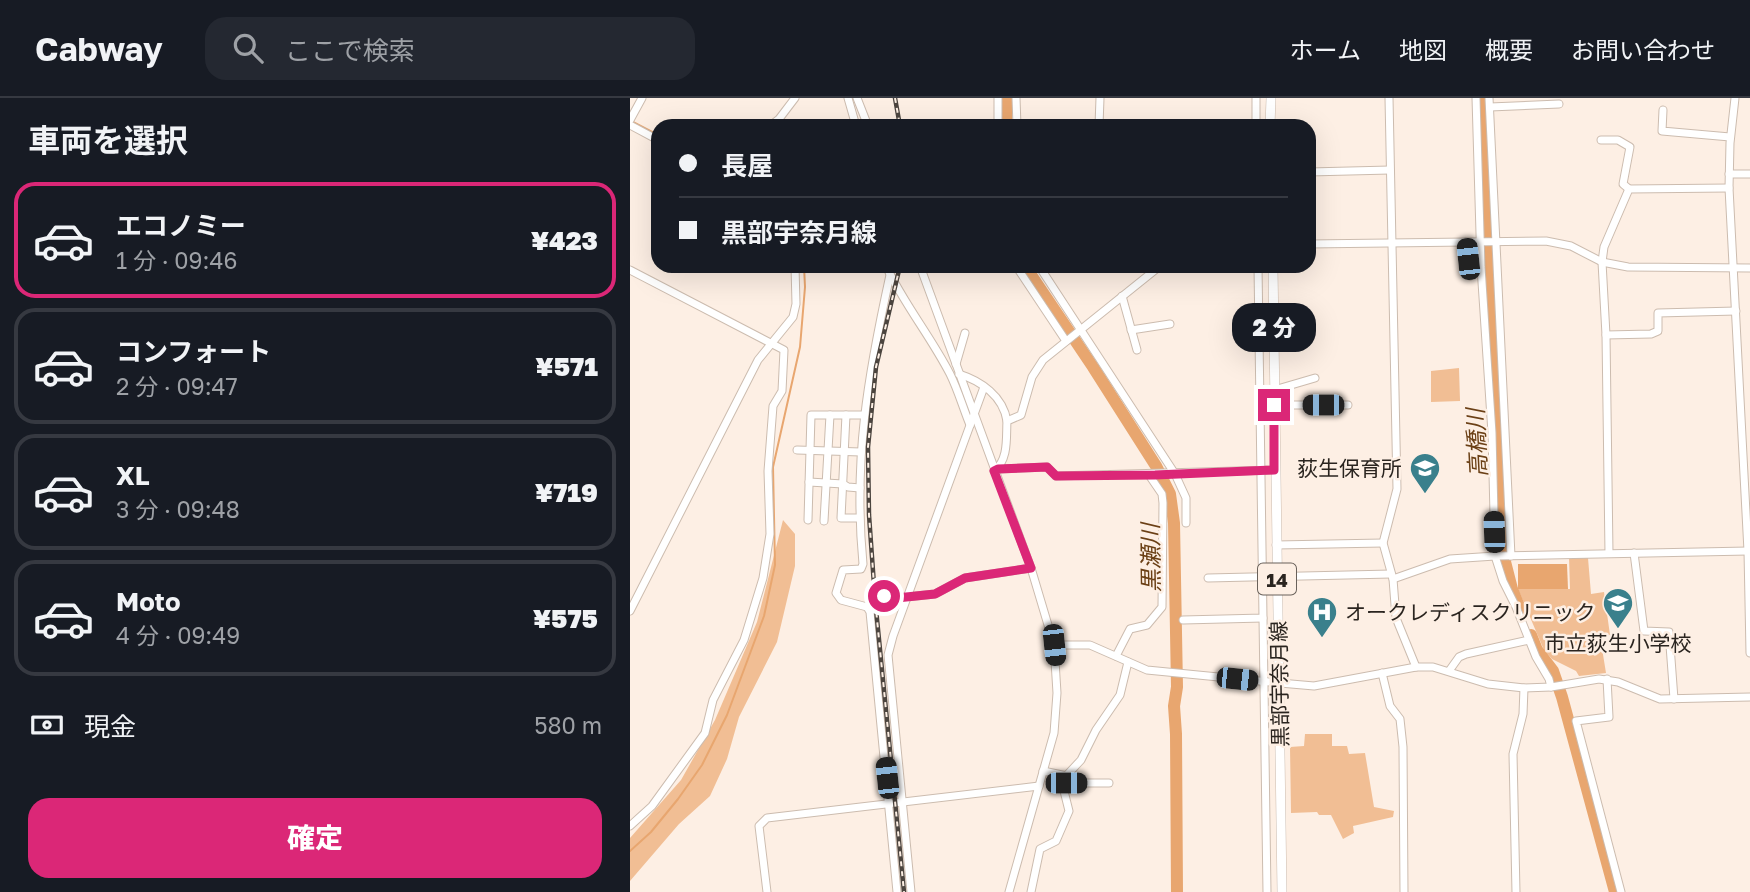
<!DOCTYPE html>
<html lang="ja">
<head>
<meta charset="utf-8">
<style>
	:root { --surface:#171b24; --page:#242831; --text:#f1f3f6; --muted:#9ea1a6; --line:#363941; --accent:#db2777 }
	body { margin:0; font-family:"Golos Text","Noto Sans JP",sans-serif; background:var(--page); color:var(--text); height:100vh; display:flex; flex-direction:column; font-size:26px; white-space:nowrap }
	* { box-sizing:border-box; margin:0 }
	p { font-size:23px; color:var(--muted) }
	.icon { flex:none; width:38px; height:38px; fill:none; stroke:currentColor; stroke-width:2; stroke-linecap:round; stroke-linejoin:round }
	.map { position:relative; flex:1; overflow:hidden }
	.drawer { display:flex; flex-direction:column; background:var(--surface); width:630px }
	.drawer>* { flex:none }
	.guide { position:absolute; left:21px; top:21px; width:665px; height:154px; border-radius:21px; box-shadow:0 7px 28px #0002; display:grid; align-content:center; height:154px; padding:0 28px; background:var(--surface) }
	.end { position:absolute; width:32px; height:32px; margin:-16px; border:9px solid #db2777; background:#fff; box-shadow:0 0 0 4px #fff }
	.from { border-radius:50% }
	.bubble { position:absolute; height:49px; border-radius:21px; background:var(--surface); box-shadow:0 7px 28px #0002; font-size:23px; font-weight:800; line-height:49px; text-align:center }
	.car { position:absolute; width:21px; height:42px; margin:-21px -10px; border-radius:9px; box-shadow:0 0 5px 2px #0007; background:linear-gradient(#222 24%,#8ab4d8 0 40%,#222 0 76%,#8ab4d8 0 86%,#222 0) }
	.guide b { display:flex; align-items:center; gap:24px; height:66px; font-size:26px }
	.guide b+b { border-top:2px solid var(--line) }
	.guide i { width:18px; height:18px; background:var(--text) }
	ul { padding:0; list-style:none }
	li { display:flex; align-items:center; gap:21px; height:116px; margin:0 14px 10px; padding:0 14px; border:4px solid var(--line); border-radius:21px }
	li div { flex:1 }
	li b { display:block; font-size:26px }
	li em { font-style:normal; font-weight:800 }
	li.selected { border-color:var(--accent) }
	li>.icon { width:63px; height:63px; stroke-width:1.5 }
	h2 { padding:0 28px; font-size:32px; line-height:84px }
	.pay { display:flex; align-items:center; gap:18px; height:77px; padding:0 28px; font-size:26px }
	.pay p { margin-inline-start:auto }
	.action { display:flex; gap:14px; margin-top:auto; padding:14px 28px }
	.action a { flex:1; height:80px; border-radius:21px; background:var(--accent); color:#fff; font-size:28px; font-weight:800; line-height:80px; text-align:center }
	header { display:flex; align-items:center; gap:42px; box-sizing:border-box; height:98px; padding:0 35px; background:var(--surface); border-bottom:2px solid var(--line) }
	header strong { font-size:33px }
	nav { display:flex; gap:38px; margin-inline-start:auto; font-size:24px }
	.search { width:490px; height:63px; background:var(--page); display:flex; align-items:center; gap:18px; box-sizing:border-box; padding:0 24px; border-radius:21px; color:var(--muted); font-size:26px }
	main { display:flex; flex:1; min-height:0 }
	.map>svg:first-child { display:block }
	.green { fill:#f1be94 }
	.water { fill:#e8a66f }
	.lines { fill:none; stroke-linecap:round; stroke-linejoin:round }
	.stream { stroke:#e8a66f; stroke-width:2 }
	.river { stroke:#e8a66f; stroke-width:12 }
	.minor-casing { stroke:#ccbcaf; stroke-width:9 }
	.major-casing { stroke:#ccbcaf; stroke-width:10 }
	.minor { stroke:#fff; stroke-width:7 }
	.major { stroke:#fff; stroke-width:9 }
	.rail-casing { stroke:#4c453f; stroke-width:4.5 }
	.rail { stroke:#fdefe4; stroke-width:2; stroke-dasharray:5; stroke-linecap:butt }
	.route { stroke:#db2777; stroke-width:9 }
	.labels { text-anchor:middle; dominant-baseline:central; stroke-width:5; stroke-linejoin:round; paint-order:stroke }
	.shield { fill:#fdefe4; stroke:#69615a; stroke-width:2 }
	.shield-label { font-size:19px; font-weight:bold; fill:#2a241f }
	.poi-label { font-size:21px; fill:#2a241f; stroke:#fdefe4; text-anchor:end }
	.street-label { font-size:21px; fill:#2a241f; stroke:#fdefe4 }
	.water-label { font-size:23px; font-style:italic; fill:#6b4016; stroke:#fdefe4 }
</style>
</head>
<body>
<header>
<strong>Cabway</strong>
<div class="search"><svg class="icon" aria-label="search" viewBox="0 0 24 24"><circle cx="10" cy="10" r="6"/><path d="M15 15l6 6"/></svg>ここで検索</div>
<nav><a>ホーム</a><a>地図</a><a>概要</a><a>お問い合わせ</a></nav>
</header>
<main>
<section class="drawer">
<h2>車両を選択</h2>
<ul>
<li class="selected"><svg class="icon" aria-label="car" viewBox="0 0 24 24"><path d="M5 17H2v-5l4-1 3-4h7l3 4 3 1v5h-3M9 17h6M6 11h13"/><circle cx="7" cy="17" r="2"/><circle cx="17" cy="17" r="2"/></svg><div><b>エコノミー</b><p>1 分 · 09:46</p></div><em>¥423</em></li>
<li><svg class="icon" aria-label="car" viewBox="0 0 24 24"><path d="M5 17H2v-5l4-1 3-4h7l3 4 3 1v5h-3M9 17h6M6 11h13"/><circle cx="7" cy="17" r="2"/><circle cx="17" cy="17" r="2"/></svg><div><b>コンフォート</b><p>2 分 · 09:47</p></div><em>¥571</em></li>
<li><svg class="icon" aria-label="car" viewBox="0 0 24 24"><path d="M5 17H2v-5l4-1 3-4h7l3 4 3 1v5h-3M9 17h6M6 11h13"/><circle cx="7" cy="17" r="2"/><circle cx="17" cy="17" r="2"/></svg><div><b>XL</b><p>3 分 · 09:48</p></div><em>¥719</em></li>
<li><svg class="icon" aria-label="car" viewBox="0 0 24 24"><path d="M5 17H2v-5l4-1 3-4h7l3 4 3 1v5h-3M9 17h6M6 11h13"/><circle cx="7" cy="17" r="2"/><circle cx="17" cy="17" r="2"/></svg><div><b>Moto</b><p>4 分 · 09:49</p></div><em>¥575</em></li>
</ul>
<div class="pay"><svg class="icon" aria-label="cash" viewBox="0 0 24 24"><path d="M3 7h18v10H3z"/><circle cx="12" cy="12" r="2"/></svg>現金<p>580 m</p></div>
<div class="action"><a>確定</a></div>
</section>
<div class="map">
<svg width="1120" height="794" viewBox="0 0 1120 794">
	<rect width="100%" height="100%" fill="#fdefe4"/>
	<g class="green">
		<polygon points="829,270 830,303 801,304 801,273"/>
		<polygon points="153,422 165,436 165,468 147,544 109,619 97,661 80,698 49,726 0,783 0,740 51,682 85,622 127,524"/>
		<polygon points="939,459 958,460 961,496 974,494 980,537 970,538 976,575 949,578 946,573 922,561 914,552 888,491 940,491"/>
		<polygon points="675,636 702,636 702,648 717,648 719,656 735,655 744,709 764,713 763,719 723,728 724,735 713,741 701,717 689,717 687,714 661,715 660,649 674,648"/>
	</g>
	<polygon class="water" points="888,466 937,466 938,491 888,491"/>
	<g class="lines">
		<g class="stream">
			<polyline points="1,23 28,37"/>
			<polyline points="0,753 21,734 48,701 72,667 97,617 134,518 145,467 143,369 170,249 175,189 174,168"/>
		</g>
		<g class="river">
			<polyline points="376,0 376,28"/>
			<polyline points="852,0 871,448 882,491 892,516"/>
			<polyline points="395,168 463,269 526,368 540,396 544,425 547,589 544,608 546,636 547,794"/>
			<polyline points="901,537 907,552 923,573 932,599 985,794"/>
		</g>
		<g class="minor-casing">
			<g id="minor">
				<polyline points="218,0 226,28"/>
				<polyline points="227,0 238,28"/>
				<polyline points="386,0 387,28"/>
				<polyline points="626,0 626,28"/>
				<polyline points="759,0 767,391 753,445 763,481 766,520 786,569"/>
				<polyline points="846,0 851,169 862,335 865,458 873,483 886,509 906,559 919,581 921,589"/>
				<polyline points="859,0 881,458"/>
				<polyline points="1105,0 1100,45 1099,90 1118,453 1120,555"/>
				<polyline points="860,9 929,6"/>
				<polyline points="1033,12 1032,33 1100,39"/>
				<polyline points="0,22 12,0"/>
				<polyline points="0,27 28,42"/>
				<polyline points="140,28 149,21 165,0"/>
				<polyline points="368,28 368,0"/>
				<polyline points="469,28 470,0"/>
				<polyline points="971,42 988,42 1000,49 993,86 999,91"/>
				<polyline points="679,74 760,72"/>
				<polyline points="1099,76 1120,76"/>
				<polyline points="836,144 840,178"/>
				<polyline points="679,146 916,143 941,148 972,164 998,169 1120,170"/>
				<path d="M256,168C274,206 301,239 320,276C328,292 333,310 340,327"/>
				<polyline points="290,168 401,470 424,547 427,595 424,635 379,794"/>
				<polyline points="386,168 436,243"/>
				<polyline points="409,168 545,376 556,400 556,425"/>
				<polyline points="0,172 154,252 152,293 143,308 138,373 140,436 133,480 114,542 83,602 75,635 22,708 0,728"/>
				<path d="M260,177C238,277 223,362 233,466L231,471L213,472L206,495L211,502L237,509L240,514L267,794"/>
				<polyline points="492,198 507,252"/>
				<polyline points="643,230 679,222"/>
				<polyline points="501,232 540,226"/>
				<polyline points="976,237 1021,236 1028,233 1028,215 1106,213"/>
				<polyline points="326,266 335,235"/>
				<path d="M329,276C351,283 373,298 377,323"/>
				<polyline points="644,292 685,280"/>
				<polyline points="644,307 718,307"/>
				<polyline points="216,317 211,420 229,420"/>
				<polyline points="167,352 231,354"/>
				<polyline points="368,371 417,369 426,378 644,372"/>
				<path d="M364,373C379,362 376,339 377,323L391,317L402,279L413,262L530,168"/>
				<polyline points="179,384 213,386 218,389 230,390"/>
				<polyline points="178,422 181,317 233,317"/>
				<polyline points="194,423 200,317"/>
				<polyline points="646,447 753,445"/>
				<polyline points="979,455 976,237 972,164 974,149 999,91 1099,90"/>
				<polyline points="1004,455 1014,533 1039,534 1044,601"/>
				<polyline points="578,480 761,476"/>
				<polyline points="763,481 820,461 865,458 1118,453"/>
				<polyline points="252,493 257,501 305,496 335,480 401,470"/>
				<polyline points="0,513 128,262 163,219 166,206 165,168"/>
				<polyline points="633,520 637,794"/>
				<polyline points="553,522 633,520 628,168"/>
				<polyline points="424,547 460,547 517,572 650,585 684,588 786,569 803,569 858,586 894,590 921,589 969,581 988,584 1030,601 1120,599"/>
				<polyline points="486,558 500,531 517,527 532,509 533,405 532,396 519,377"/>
				<polyline points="819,573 829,559 836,556 899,542"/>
				<polyline points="752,575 760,608 770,621 773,649 774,794"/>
				<polyline points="977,581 979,619 946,623 991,794"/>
				<polyline points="437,677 451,662 466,632 490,597 498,564"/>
				<polyline points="436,685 479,685"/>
				<polyline points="137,794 129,728 137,720 409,688"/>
				<polyline points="281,794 258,557 263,538 354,289"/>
				<polyline points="401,794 410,751 426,743 439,713 434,693 437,678 413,673"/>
				<polyline points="886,794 883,656 893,616 894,590"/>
			</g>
		</g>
		<g class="major-casing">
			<g id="major">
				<polyline points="640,28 641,0"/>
				<polyline points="643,168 652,794"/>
			</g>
		</g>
		<use href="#minor" class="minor"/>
		<use href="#major" class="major"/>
		<g class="rail-casing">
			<g id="rail">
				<polyline points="265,0 270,28"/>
				<polyline points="270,168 246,269 238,349 239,417 245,501 274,794"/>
			</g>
		</g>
		<use href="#rail" class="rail"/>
	</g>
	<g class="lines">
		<polyline class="route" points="254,498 257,501 305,496 335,480 401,470 364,373 368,371 417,369 426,378 525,377 644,372 644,307"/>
	</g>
	<defs>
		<g id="school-pin" transform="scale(1.575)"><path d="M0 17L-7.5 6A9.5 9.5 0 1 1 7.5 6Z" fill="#3a808c" stroke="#fdefe4"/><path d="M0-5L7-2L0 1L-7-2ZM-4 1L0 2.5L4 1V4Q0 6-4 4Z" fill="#fff"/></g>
		<g id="hospital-pin" transform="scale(1.575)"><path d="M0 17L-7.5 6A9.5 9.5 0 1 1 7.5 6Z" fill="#3a808c" stroke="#fdefe4"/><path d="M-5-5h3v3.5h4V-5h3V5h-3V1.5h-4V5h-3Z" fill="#fff"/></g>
	</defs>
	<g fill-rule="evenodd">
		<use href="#school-pin" x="795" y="370"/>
		<use href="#school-pin" x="988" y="505"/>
		<use href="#hospital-pin" x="692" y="514"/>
	</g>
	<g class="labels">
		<rect class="shield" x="628" y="465.5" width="38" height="31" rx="5"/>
		<g class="shield-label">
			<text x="647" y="481">14</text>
		</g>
		<g class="poi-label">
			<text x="772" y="370">荻生保育所</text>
			<text x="715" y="514" text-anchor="start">オークレディスクリニック</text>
			<text x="988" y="545" text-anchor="middle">市立荻生小学校</text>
		</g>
		<g class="street-label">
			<text transform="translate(649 586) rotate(-91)">黒部宇奈月線</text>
		</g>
		<g class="water-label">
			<text transform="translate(846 345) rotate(-93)">高橋川</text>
			<text transform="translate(520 460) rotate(-91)">黒瀬川</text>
		</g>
	</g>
</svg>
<i class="end from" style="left:254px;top:498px"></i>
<i class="end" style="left:644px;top:307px"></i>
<div class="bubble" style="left:602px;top:205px;width:84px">2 分</div>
<i class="car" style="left:838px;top:161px;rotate:354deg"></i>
<i class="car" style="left:693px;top:307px;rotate:270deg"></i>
<i class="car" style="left:864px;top:434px;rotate:358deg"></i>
<i class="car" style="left:424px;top:547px;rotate:174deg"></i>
<i class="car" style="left:607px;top:581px;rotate:96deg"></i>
<i class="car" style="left:257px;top:680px;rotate:354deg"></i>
<i class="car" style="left:436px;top:685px;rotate:90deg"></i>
<div class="guide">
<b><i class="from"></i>長屋</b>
<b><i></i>黒部宇奈月線</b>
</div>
</div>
</main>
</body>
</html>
